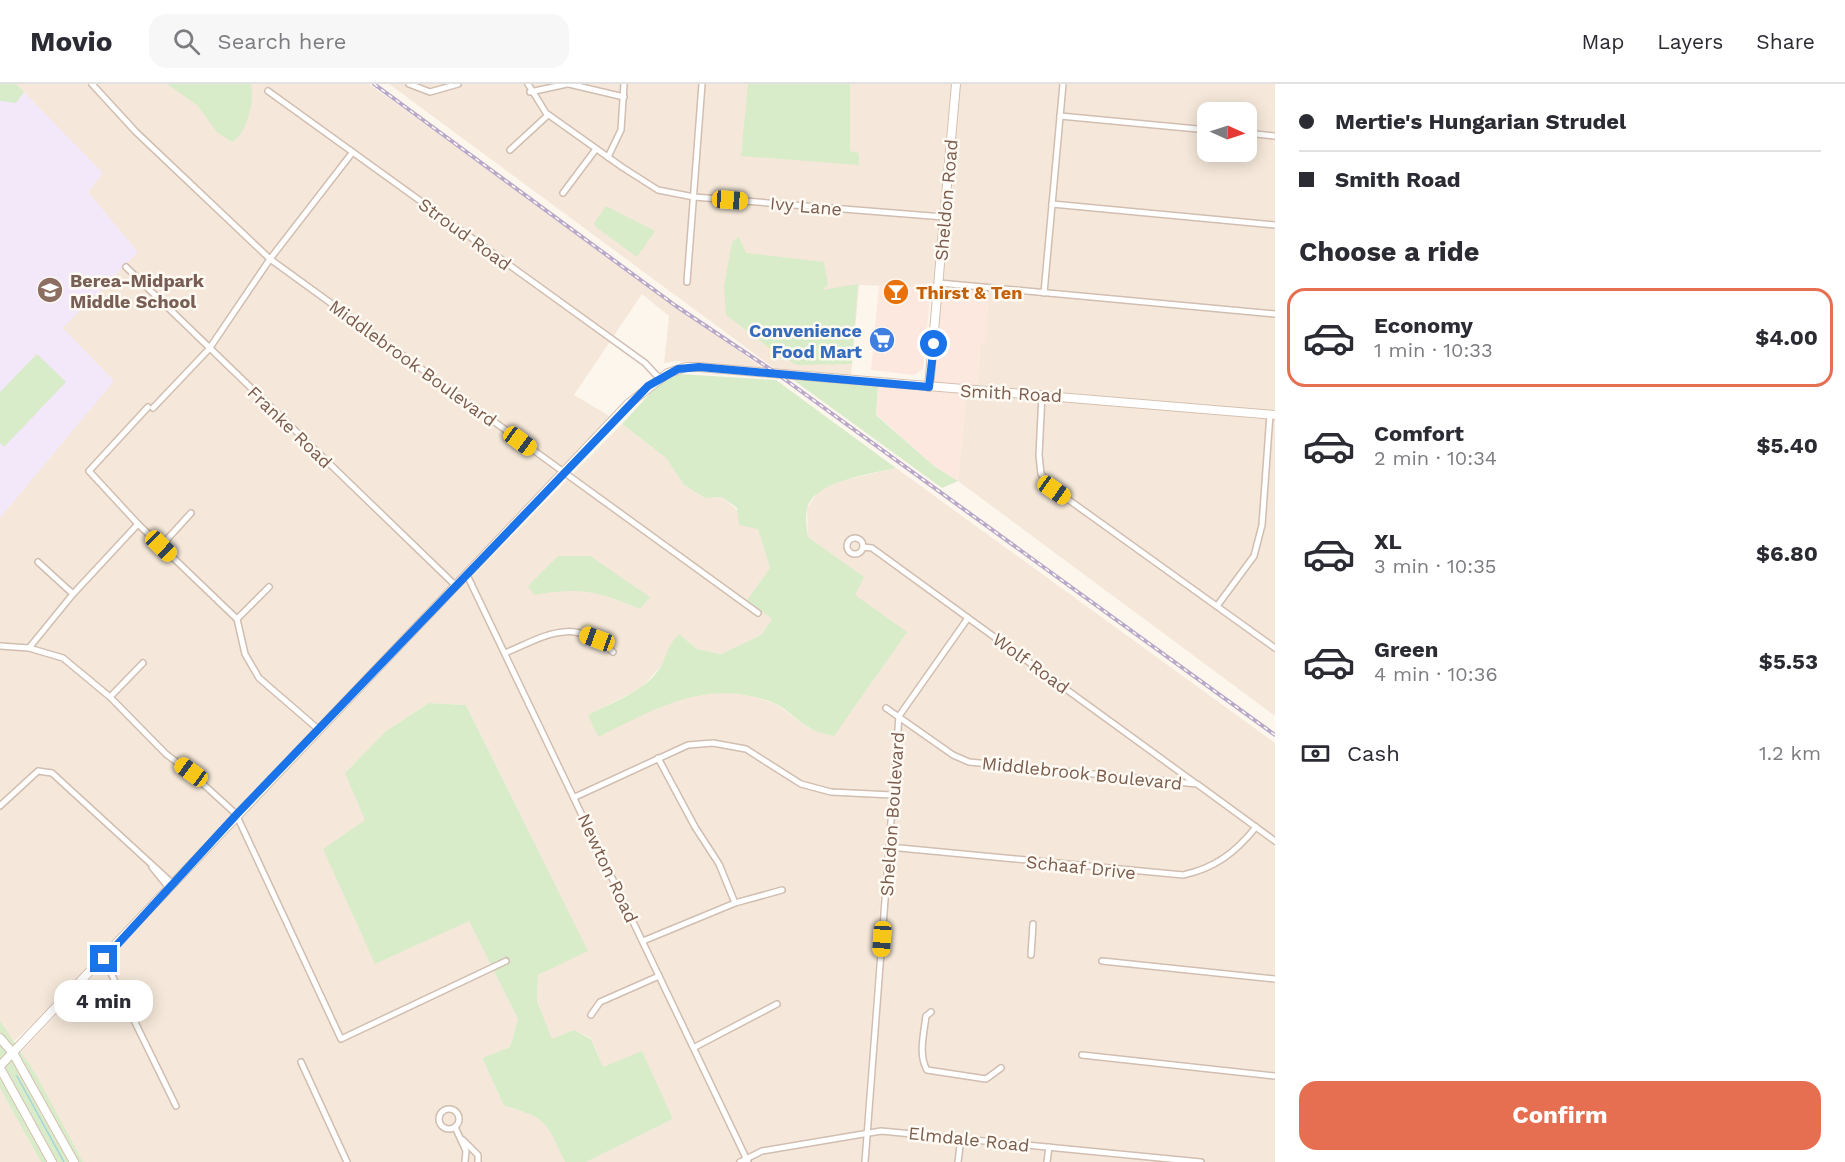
<!DOCTYPE html>
<html lang="en">
<head>
<meta charset="utf-8">
<style>
	:root { --surface:#fff; --page:#f7f7f7; --text:#2b2b33; --muted:#7c7c81; --line:#e1e1e2; --accent:#e76f51 }
	body { margin:0; font-family:"Work Sans",sans-serif; background:var(--page); color:var(--text); height:100vh; display:flex; flex-direction:column; font-size:22px; white-space:nowrap }
	* { box-sizing:border-box; margin:0 }
	p { font-size:20px; color:var(--muted) }
	.icon { flex:none; width:33px; height:33px; fill:none; stroke:currentColor; stroke-width:2; stroke-linecap:round; stroke-linejoin:round }
	.map { position:relative; flex:1; overflow:hidden }
	.drawer { display:flex; flex-direction:column; background:var(--surface); width:570px }
	.drawer>* { flex:none }
	.guide { display:grid; align-content:center; height:132px; padding:0 24px; background:var(--surface) }
	.needle { width:39px; rotate:93deg }
	.controls { position:absolute; left:1197px; top:18px; display:grid; gap:12px }
	.controls a { display:grid; place-items:center; width:60px; height:60px; border-radius:12px; background:var(--surface); box-shadow:0 3px 15px #0003; font-size:30px }
	.end { position:absolute; width:27px; height:27px; margin:-14px; border:8px solid #1a73e8; background:#fff; box-shadow:0 0 0 3px #fff }
	.from { border-radius:50% }
	.bubble { position:absolute; height:42px; border-radius:18px; background:var(--surface); box-shadow:0 3px 15px #0003; font-size:20px; font-weight:700; line-height:42px; text-align:center }
	.car { position:absolute; width:18px; height:36px; margin:-18px -9px; border-radius:8px; box-shadow:0 0 4px 2px #0007; background:linear-gradient(#f5c518 24%,#345 0 40%,#f5c518 0 76%,#345 0 86%,#f5c518 0) }
	.guide b { display:flex; align-items:center; gap:21px; height:57px; font-size:22px }
	.guide b+b { border-top:2px solid var(--line) }
	.guide i { width:15px; height:15px; background:var(--text) }
	ul { padding:0; list-style:none }
	li { display:flex; align-items:center; gap:18px; height:99px; margin:0 12px 9px; padding:0 12px; border:3px solid transparent; border-radius:18px }
	li div { flex:1 }
	li b { display:block; font-size:22px }
	li em { font-style:normal; font-weight:700 }
	li.current { border-color:var(--accent) }
	li>.icon { width:54px; height:54px; stroke-width:1.5 }
	h2 { padding:0 24px; font-size:27px; line-height:72px }
	.pay { display:flex; align-items:center; gap:15px; height:66px; padding:0 24px; font-size:22px }
	.pay p { margin-inline-start:auto }
	.button { display:flex; gap:12px; margin-top:auto; padding:12px 24px }
	.button a { flex:1; height:69px; border-radius:18px; background:var(--accent); color:#fff; font-size:24px; font-weight:700; line-height:69px; text-align:center }
	header { display:flex; align-items:center; gap:36px; box-sizing:border-box; height:84px; padding:0 30px; background:var(--surface); border-bottom:2px solid var(--line) }
	header strong { font-size:28px }
	nav { display:flex; gap:33px; margin-inline-start:auto; font-size:21px }
	.search { width:420px; height:54px; background:var(--page); display:flex; align-items:center; gap:15px; box-sizing:border-box; padding:0 21px; border-radius:18px; color:var(--muted); font-size:22px }
	main { display:flex; flex:1; min-height:0 }
	.map>svg:first-child { display:block }
	.residential { fill:#f5e8da; fill-rule:evenodd }
	.commercial { fill:#fde8e0 }
	.education { fill:#f3e8fa }
	.green { fill:#d8ecc9 }
	.lines { fill:none; stroke-linecap:round; stroke-linejoin:round }
	.stream { stroke:#a5d3da; stroke-width:1.5 }
	.street-casing { stroke:#d1beb0; stroke-width:8 }
	.secondary-casing { stroke:#d6c0b0; stroke-width:10 }
	.street { stroke:#fff; stroke-width:5 }
	.secondary { stroke:#fff; stroke-width:8 }
	.rail-casing { stroke:#b9a8c9; stroke-width:4 }
	.rail { stroke:#fffaf3; stroke-width:1.5; stroke-dasharray:4.5; stroke-linecap:butt }
	.route { stroke:#1a73e8; stroke-width:8 }
	.labels { text-anchor:middle; dominant-baseline:central; stroke-width:5; stroke-linejoin:round; paint-order:stroke }
	.street-label { font-size:18px; fill:#7a5c4d; stroke:#fffaf3 }
	.education-label { font-size:18px; font-weight:bold; fill:#785e54; stroke:#fffaf3; text-anchor:start }
	.food-label { font-size:18px; font-weight:bold; fill:#c56008; stroke:#fffaf3; text-anchor:start }
	.shop-label { font-size:18px; font-weight:bold; fill:#366cbe; stroke:#fffaf3; text-anchor:end }
</style>
</head>
<body>
<header>
<strong>Movio</strong>
<div class="search"><svg class="icon" aria-label="search" viewBox="0 0 24 24"><circle cx="10" cy="10" r="6"/><path d="M15 15l6 6"/></svg>Search here</div>
<nav><a>Map</a><a>Layers</a><a>Share</a></nav>
</header>
<main>
<div class="map">
<svg width="1275" height="1078" viewBox="0 0 1275 1078">
	<rect width="100%" height="100%" fill="#fdf6ec"/>
	<g class="residential">
		<polygon points="0,0 369,0 764,285 676,277 664,279 669,232 642,210 574,311 611,333 55,919 11,960 0,949"/>
		<polygon points="389,0 951,0 933,204 859,201 851,292 778,287"/>
		<path d="M959,0H1275V327L977,301L980,261H984L941,205ZM1208,28H1246V68H1208Z"/>
		<polygon points="966,310 1275,335 1275,632 958,397"/>
		<path d="M622,340L666,374L684,401L705,414L722,413L758,444L770,484L772,535L761,551L721,570L697,565L679,550L661,582L641,604L588,631L653,626L695,610L736,607L776,620L810,645L854,511L863,493L808,453L807,424L819,406L845,396L896,384L1275,659V1078H868L899,664L892,662L861,1078H586L673,1035L603,983L591,954L574,946L552,956L537,917L538,891L587,866L466,621L429,619L386,647L345,689L469,836L518,935L510,963L482,974L504,1022L536,1031L551,1047L565,1078H83L21,968L406,560ZM589,472L640,525L599,508L561,506L534,511Z"/>
		<polygon points="0,1004 9,1020 41,1078 0,1078"/>
	</g>
	<g class="commercial">
		<polygon points="879,201 931,205 923,285 914,291 871,286"/>
		<polygon points="941,205 989,209 985,261 980,261 976,311 966,310 958,397 934,382 876,330 879,297 933,301"/>
	</g>
	<polygon class="education" points="0,0 16,0 103,89 88,108 138,168 63,244 114,297 0,434"/>
	<g class="green">
		<polygon points="0,0 16,0 24,8 16,19 0,17"/>
		<path d="M167,0H251C255,16 247,50 232,58L217,48L197,21Z"/>
		<polygon points="748,0 850,0 850,67 859,69 859,81 741,72"/>
		<polygon points="606,122 655,147 637,173 597,144 594,139"/>
		<polygon points="739,153 746,169 824,178 828,201 822,206 858,200 852,280 797,281 776,269 726,231 724,202 732,158"/>
		<polygon points="37,270 66,298 4,363 0,359 0,308"/>
		<path d="M679,290L776,296L896,384C872,390 813,397 807,425C805,433 807,445 808,453L864,493L855,511L907,548L834,652C826,650 815,648 808,643C796,636 786,624 774,619C708,593 657,624 598,653L588,631C612,618 647,607 661,582C669,568 665,565 679,550L697,565L721,570L761,551L772,535L747,516L770,484L758,445L739,441L737,424L722,413L705,414L684,401L666,374L622,340L665,293Z"/>
		<polygon points="792,295 878,303 876,331 934,382 958,397 942,404"/>
		<path d="M558,472H590L650,513L640,525C597,507 581,503 534,511L528,502Z"/>
		<path d="M429,619L466,621L588,867L538,891L537,917L552,955L574,946L591,955L603,983L642,967L673,1035L586,1078H565C546,1038 548,1034 504,1022L482,974L510,963L518,935L469,837L375,880L323,765L365,736L345,689L386,647Z"/>
		<polygon points="0,937 35,989 83,1078 41,1078 0,1004"/>
	</g>
	<g class="lines">
		<polyline class="stream" points="17,992 64,1078"/>
		<g class="street-casing">
			<g id="street">
				<polyline points="92,0 136,48 270,175 758,529"/>
				<polyline points="409,0 430,8 458,0"/>
				<polyline points="528,0 546,29 622,83 658,106 694,113 944,133"/>
				<polyline points="569,0 624,13"/>
				<polyline points="268,7 645,279 659,294"/>
				<polyline points="530,8 567,0"/>
				<polyline points="1060,32 1208,46"/>
				<polyline points="1246,49 1275,52"/>
				<polyline points="510,66 548,31"/>
				<polyline points="608,73 621,46 624,0"/>
				<polyline points="563,109 596,65"/>
				<polyline points="1052,120 1275,141"/>
				<polyline points="126,183 455,501"/>
				<polyline points="687,198 702,0"/>
				<polyline points="939,199 1275,230"/>
				<polyline points="1044,209 1063,0"/>
				<polyline points="1042,310 1039,371 1041,390 1055,406 1275,564"/>
				<polyline points="148,323 89,387 138,440 237,535 245,570 259,594 318,645"/>
				<polyline points="153,324 209,265 270,175 352,69"/>
				<circle cx="855" cy="462" r="8"/>
				<polyline points="161,462 191,429"/>
				<polyline points="863,463 872,464 1195,699"/>
				<polyline points="38,478 73,510"/>
				<polyline points="467,491 748,1078"/>
				<polyline points="1217,522 1254,472 1262,441 1270,330"/>
				<polyline points="237,535 269,503"/>
				<polyline points="0,562 29,564 63,574 110,613 166,670 191,689 236,730 341,955 506,877"/>
				<polyline points="29,564 73,510 138,440"/>
				<path d="M505,569C548,551 572,532 613,568"/>
				<polyline points="110,613 143,579"/>
				<polyline points="886,624 953,671 969,678 1197,700 1275,757"/>
				<polyline points="658,674 695,743 719,780 735,819"/>
				<polyline points="575,713 688,661 713,659 746,665 801,700 831,708 892,711"/>
				<polyline points="0,722 38,687 52,689 173,800"/>
				<path d="M889,763L1183,791C1215,784 1235,769 1256,743"/>
				<polyline points="152,783 169,804"/>
				<polyline points="643,857 735,819 782,806"/>
				<polyline points="1031,871 1033,840"/>
				<polyline points="104,875 176,1022"/>
				<polyline points="1102,877 1275,895"/>
				<path d="M931,928L926,932C924,949 918,971 927,986L986,995L1001,984"/>
				<polyline points="591,931 600,918 659,892"/>
				<polyline points="695,963 777,920"/>
				<polyline points="1082,971 1275,992"/>
				<polyline points="301,978 347,1078"/>
				<circle cx="449" cy="1035" r="10"/>
				<polyline points="455,1043 466,1067 465,1078"/>
				<polyline points="463,1056 478,1071 478,1078"/>
				<polyline points="740,1078 762,1067 881,1047 1201,1078"/>
				<polyline points="865,1078 899,632 968,534"/>
				<polyline points="958,1078 961,1054"/>
				<polyline points="1047,1078 1049,1063"/>
			</g>
		</g>
		<g class="secondary-casing">
			<g id="secondary">
				<polyline points="929,303 956,0"/>
				<polyline points="0,954 13,969 74,1078"/>
				<polyline points="0,982 628,320 668,289 686,283 699,283 1275,331"/>
				<polyline points="0,984 52,1078"/>
			</g>
		</g>
		<use href="#street" class="street"/>
		<use href="#secondary" class="secondary"/>
		<g class="rail-casing">
			<polyline id="rail" points="374,0 676,222 776,289 1275,651"/>
		</g>
		<use href="#rail" class="rail"/>
	</g>
	<g class="lines">
		<polyline class="route" points="104,875 237,730 648,302 678,285 699,283 929,303 934,260"/>
	</g>
	<defs>
		<g id="school-disc" transform="scale(1.35)"><circle r="9.5" fill="#8d6e63" stroke="#fffaf3"/><path d="M0-5L7-2L0 1L-7-2ZM-4 1L0 2.5L4 1V4Q0 6-4 4Z" fill="#fff"/></g>
		<g id="bar-disc" transform="scale(1.35)"><circle r="9.5" fill="#e8710a" stroke="#fffaf3"/><path d="M-6-5H6L.8 .8V4.5H3.5V6h-7V4.5H-.8V.8Z" fill="#fff"/></g>
		<g id="supermarket-disc" transform="scale(1.35)"><circle r="9.5" fill="#3f7fe0" stroke="#fffaf3"/><path d="M-6-5.5h2.5l.6 2H6L4.5 2H-2.5L-4.4-4H-6ZM-1.5 3.2a1.3 1.3 0 1 0 .1 0ZM3 3.2a1.3 1.3 0 1 0 .1 0Z" fill="#fff"/></g>
	</defs>
	<g fill-rule="evenodd">
		<use href="#school-disc" x="50" y="206"/>
		<use href="#bar-disc" x="896" y="208"/>
		<use href="#supermarket-disc" x="882" y="256"/>
	</g>
	<g class="labels">
		<g class="street-label">
			<text transform="translate(946 116) rotate(-85)">Sheldon Road</text>
			<text transform="translate(806 122) rotate(5)">Ivy Lane</text>
			<text transform="translate(465 150) rotate(36)">Stroud Road</text>
			<text transform="translate(413 279) rotate(36)">Middlebrook Boulevard</text>
			<text transform="translate(1011 309) rotate(3)">Smith Road</text>
			<text transform="translate(290 343) rotate(44)">Franke Road</text>
			<text transform="translate(1031 579) rotate(36)">Wolf Road</text>
			<text transform="translate(1082 689) rotate(6)">Middlebrook Boulevard</text>
			<text transform="translate(892 730) rotate(-86)">Sheldon Boulevard</text>
			<text transform="translate(1081 783) rotate(6)">Schaaf Drive</text>
			<text transform="translate(608 784) rotate(65)">Newton Road</text>
			<text transform="translate(969 1055) rotate(6)">Elmdale Road</text>
		</g>
		<g class="education-label">
			<text x="70" y="196">Berea-Midpark<tspan x="70" dy="21">Middle School</tspan></text>
		</g>
		<g class="food-label">
			<text x="916" y="208">Thirst &amp; Ten</text>
		</g>
		<g class="shop-label">
			<text x="862" y="246">Convenience<tspan x="862" dy="21">Food Mart</tspan></text>
		</g>
	</g>
</svg>
<div class="controls">
<a><svg class="needle" viewBox="-14 -14 28 28"><path d="M0-13l5 13h-10z" fill="#e53935"/><path d="M0 13l5-13h-10z" fill="#7c7c81"/></svg></a>
</div>
<i class="end from" style="left:934px;top:260px"></i>
<i class="end" style="left:104px;top:875px"></i>
<div class="bubble" style="left:54px;top:896px;width:99px">4 min</div>
<i class="car" style="left:730px;top:116px;rotate:94deg"></i>
<i class="car" style="left:520px;top:357px;rotate:126deg"></i>
<i class="car" style="left:1054px;top:406px;rotate:125deg"></i>
<i class="car" style="left:161px;top:462px;rotate:134deg"></i>
<i class="car" style="left:597px;top:555px;rotate:290deg"></i>
<i class="car" style="left:191px;top:688px;rotate:306deg"></i>
<i class="car" style="left:882px;top:855px;rotate:184deg"></i>
</div>
<section class="drawer">
<div class="guide">
<b><i class="from"></i>Mertie's Hungarian Strudel</b>
<b><i></i>Smith Road</b>
</div>
<h2>Choose a ride</h2>
<ul>
<li class="current"><svg class="icon" aria-label="car" viewBox="0 0 24 24"><path d="M5 17H2v-5l4-1 3-4h7l3 4 3 1v5h-3M9 17h6M6 11h13"/><circle cx="7" cy="17" r="2"/><circle cx="17" cy="17" r="2"/></svg><div><b>Economy</b><p>1 min · 10:33</p></div><em>$4.00</em></li>
<li><svg class="icon" aria-label="car" viewBox="0 0 24 24"><path d="M5 17H2v-5l4-1 3-4h7l3 4 3 1v5h-3M9 17h6M6 11h13"/><circle cx="7" cy="17" r="2"/><circle cx="17" cy="17" r="2"/></svg><div><b>Comfort</b><p>2 min · 10:34</p></div><em>$5.40</em></li>
<li><svg class="icon" aria-label="car" viewBox="0 0 24 24"><path d="M5 17H2v-5l4-1 3-4h7l3 4 3 1v5h-3M9 17h6M6 11h13"/><circle cx="7" cy="17" r="2"/><circle cx="17" cy="17" r="2"/></svg><div><b>XL</b><p>3 min · 10:35</p></div><em>$6.80</em></li>
<li><svg class="icon" aria-label="car" viewBox="0 0 24 24"><path d="M5 17H2v-5l4-1 3-4h7l3 4 3 1v5h-3M9 17h6M6 11h13"/><circle cx="7" cy="17" r="2"/><circle cx="17" cy="17" r="2"/></svg><div><b>Green</b><p>4 min · 10:36</p></div><em>$5.53</em></li>
</ul>
<div class="pay"><svg class="icon" aria-label="cash" viewBox="0 0 24 24"><path d="M3 7h18v10H3z"/><circle cx="12" cy="12" r="2"/></svg>Cash<p>1.2 km</p></div>
<div class="button"><a>Confirm</a></div>
</section>
</main>
</body>
</html>
